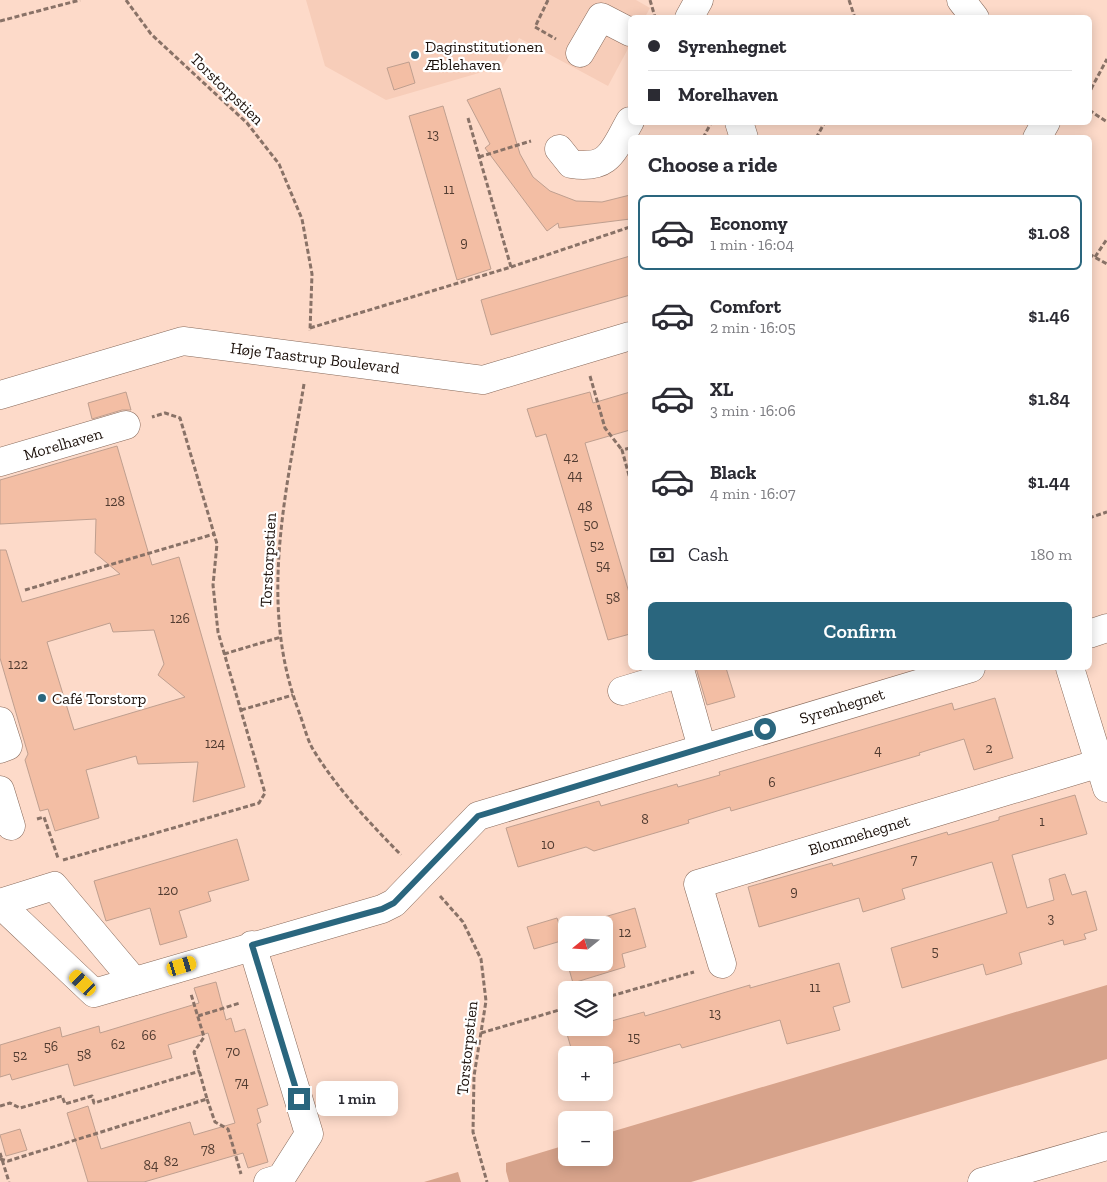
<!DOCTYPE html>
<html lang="en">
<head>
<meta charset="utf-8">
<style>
	:root { --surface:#fff; --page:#f7f7f7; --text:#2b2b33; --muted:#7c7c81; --line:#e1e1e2; --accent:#2a667e }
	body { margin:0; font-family:"Zilla Slab",serif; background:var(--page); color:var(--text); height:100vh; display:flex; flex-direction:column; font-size:19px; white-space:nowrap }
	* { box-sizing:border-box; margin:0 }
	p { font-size:16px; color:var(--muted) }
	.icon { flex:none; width:28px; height:28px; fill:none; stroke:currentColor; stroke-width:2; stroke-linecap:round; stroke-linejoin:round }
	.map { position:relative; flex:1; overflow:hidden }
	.drawer { position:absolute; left:628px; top:135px; width:464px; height:535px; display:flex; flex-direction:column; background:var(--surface); border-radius:8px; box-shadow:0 2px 12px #0003 }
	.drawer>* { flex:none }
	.hud { position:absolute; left:628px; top:15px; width:464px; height:110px; border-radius:8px; box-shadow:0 2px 12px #0003; display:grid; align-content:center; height:110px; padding:0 20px; background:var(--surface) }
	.needle { width:32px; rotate:252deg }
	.fabs { position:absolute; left:558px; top:916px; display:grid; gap:10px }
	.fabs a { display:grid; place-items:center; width:55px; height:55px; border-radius:8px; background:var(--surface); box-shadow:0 2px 12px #0003; font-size:25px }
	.end { position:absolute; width:22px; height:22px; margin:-11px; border:6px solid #2a667e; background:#fff; box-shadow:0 0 0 2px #fff }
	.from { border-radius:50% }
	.bubble { position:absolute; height:35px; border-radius:8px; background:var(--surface); box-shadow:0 2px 12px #0003; font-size:16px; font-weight:600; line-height:35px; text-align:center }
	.car { position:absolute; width:15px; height:30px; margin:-15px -8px; border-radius:6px; box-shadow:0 0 4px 1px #0007; background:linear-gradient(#f5c518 24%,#345 0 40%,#f5c518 0 76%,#345 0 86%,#f5c518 0) }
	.hud b { display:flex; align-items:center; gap:18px; height:48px; font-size:19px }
	.hud b+b { border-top:1px solid var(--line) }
	.hud i { width:12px; height:12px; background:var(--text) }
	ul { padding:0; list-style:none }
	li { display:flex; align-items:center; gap:15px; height:75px; margin:0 10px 8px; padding:0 10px; border:2px solid transparent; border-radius:8px }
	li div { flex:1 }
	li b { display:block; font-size:19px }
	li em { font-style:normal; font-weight:600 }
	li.on { border-color:var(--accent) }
	li>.icon { width:45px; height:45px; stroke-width:1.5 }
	h2 { padding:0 20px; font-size:22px; line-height:60px }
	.pay { display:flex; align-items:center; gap:12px; height:55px; padding:0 20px; font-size:19px }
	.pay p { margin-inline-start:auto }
	.primary-button { display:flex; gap:10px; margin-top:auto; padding:10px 20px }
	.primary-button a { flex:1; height:58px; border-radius:8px; background:var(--accent); color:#fff; font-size:20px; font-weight:600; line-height:58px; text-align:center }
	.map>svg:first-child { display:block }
	.built { fill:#f7cdb9 }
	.forest { fill:#d7a38b }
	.building { fill:#f3bea4; stroke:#bf9f8f; fill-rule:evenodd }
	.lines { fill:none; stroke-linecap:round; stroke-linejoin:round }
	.minor-casing { stroke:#87695a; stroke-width:29 }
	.path { stroke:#897267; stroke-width:3; stroke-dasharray:5 2.5; stroke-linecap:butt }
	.minor { stroke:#fff; stroke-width:28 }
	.route { stroke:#2a667e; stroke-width:6 }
	.poi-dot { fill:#2a667e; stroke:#fff; stroke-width:2 }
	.labels { text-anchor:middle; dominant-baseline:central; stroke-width:4.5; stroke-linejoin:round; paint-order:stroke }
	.number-label { font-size:14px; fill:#523c31 }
	.poi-label { font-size:16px; fill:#1c110b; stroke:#fff; text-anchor:start }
	.street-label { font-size:16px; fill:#1c110b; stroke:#fff }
</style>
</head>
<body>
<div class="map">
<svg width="1107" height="1182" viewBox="0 0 1107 1182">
	<rect width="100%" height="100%" fill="#fddac9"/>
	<polygon class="built" points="306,0 636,0 650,8 645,17 630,18 630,45 608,86 519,38 503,66 386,100 325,66"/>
	<g class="forest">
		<polygon points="1107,985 1107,1059 691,1182 509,1182 506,1171 506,1163 566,1145 566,1158 604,1158 604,1134"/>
		<polygon points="458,1172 461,1182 424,1182"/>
	</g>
	<g class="building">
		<polygon points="409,62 415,83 394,90 387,68"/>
		<polygon points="500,88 520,154 533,177 550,191 576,201 602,202 630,195 630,219 559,228 558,223 547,231 485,148 490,144 467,100"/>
		<polygon points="443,106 491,269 457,280 409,116"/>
		<polygon points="630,256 630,295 491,335 481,300"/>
		<polygon points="126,392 131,410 122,410 92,419 88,403"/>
		<polygon points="590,392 593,403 630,392 630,430 585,443 630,596 630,634 608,640 546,434 536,437 527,409"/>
		<path d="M117,446L152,565L179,557L245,787L193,802L198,762L138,764L136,756L86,770L99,818L55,831L48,809L40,811L25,760L28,754L0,658V550H6L22,602L120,574L95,553L96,519L0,524V480ZM110,623L113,632L154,630L164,664L158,675L185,697L74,730L47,642Z"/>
		<polygon points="696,668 726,668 735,697 707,705"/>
		<polygon points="995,698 1013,758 974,770 964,739 919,753 920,755 731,811 730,807 688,820 689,823 594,851 586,847 518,867 506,828 599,801 601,806 677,784 678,787 720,775 719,772 952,703 954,710"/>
		<polygon points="1075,795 1087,834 1012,855 1027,908 1054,900 1049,879 1065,874 1072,895 1086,891 1097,930 1084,934 1086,939 1064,945 1063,940 1019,953 1022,964 986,975 983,964 902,988 891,948 1007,913 992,862 902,889 905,899 863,912 859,898 759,927 748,887 832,863 833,866 947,832 948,835 999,820 999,817"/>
		<polygon points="237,839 249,880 208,892 211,901 179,911 187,937 160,945 150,908 106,921 94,881"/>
		<polygon points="635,908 646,947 622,954 625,967 573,983 567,962 604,962 604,925 577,925"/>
		<polygon points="557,918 561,930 566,928 566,959 561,941 534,949 527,927"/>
		<polygon points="839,963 850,1002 833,1007 840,1030 787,1044 780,1020 682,1048 680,1044 604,1066 604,1055 573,1055 567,1034 589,1028 604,1028 604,1023 644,1012 645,1016 750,985 750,988"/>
		<polygon points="216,982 226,1020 231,1018 235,1032 245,1029 268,1105 257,1109 261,1122 257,1124 268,1162 248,1168 243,1153 144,1182 88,1182 67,1113 88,1106 101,1149 190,1122 194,1135 235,1123 208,1033 168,1045 172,1058 74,1086 68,1064 12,1080 10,1074 0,1077 0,1045 60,1027 62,1037 99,1026 100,1033 199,1003 194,988"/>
		<polygon points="20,1129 27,1150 6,1156 0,1135"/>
	</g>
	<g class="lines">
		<g class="minor-casing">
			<g id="minor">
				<polyline points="961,0 975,18"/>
				<polyline points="689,18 699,0"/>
				<polyline points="580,53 601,17 630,32"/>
				<polyline points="739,122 744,138"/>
				<polyline points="1037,138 1046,122"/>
				<path d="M559,149L571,164C610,170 613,151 630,121"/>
				<polyline points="0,395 183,341 483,380 630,336"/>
				<polyline points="0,462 126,425"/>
				<polyline points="1089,634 1107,628"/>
				<polyline points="1070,668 1107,788"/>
				<polyline points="622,691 681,673 702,748"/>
				<polyline points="0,721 8,746 0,749"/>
				<polyline points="0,790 11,826"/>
				<polyline points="0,903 54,886 134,981"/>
				<polyline points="0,904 94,993 382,909 394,903 478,816 971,668"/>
				<polyline points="252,945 309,1134 281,1178 268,1182"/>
				<polyline points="722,964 698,884 1100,763"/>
				<polyline points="982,1182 1107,1146"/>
			</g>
		</g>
		<g class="path">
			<polyline points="126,0 151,34 247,123 279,164 302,219 312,274 310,331"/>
			<polyline points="548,0 535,27 556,39"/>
			<polyline points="650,0 655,17"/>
			<polyline points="849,0 855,18"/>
			<polyline points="0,21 80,0"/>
			<polyline points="1089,88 1091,89 1089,93"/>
			<polyline points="1091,89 1107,59"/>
			<polyline points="1089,110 1107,122"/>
			<polyline points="468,118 511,267"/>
			<polyline points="703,138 711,123"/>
			<polyline points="816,138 825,122"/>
			<polyline points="479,157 531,141"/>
			<polyline points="1089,254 1107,264"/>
			<polyline points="1095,257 1107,239"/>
			<polyline points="310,328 511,267 630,227"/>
			<polyline points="590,376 605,428 622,450"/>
			<path d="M304,384C286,494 258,604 299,712C304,725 307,740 314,751C339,791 369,822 401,855"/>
			<polyline points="630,448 622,450 630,479"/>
			<polyline points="1089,518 1107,512"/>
			<polyline points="25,590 214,534"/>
			<polyline points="224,654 281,637"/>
			<polyline points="241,710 293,695"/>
			<polyline points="37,819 44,817 58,858"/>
			<polyline points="63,860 259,803 265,793 218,632 213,585 217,544 180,418 165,413 152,417"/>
			<polyline points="440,896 463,922 481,959 486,1001 474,1076 473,1132 487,1182"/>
			<polyline points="604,998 694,972"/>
			<polyline points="198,1016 240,1003"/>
			<polyline points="481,1033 566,1008"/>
			<polyline points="207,1099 215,1122 228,1129 241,1174"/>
			<polyline points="0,1106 10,1103 20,1108 62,1096 65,1104 92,1096 94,1103 200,1071"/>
			<polyline points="0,1153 9,1182"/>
			<polyline points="0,1159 8,1161 207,1099 194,1052 204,1037 191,994"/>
		</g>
		<use href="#minor" class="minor"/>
	</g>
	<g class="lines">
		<polyline class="route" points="299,1099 252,945 382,909 394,903 478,816 765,729"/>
	</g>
	<g class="poi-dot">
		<circle cx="415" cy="55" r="5"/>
		<circle cx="42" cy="698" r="5"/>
	</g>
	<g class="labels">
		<g class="number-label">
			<text x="433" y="134">13</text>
			<text x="449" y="189">11</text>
			<text x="464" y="242">9</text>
			<text x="571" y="457">42</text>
			<text x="575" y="475">44</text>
			<text x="115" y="501">128</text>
			<text x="585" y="506">48</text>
			<text x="591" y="524">50</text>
			<text x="597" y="545">52</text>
			<text x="603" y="565">54</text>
			<text x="613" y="597">58</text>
			<text x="180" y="618">126</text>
			<text x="18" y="664">122</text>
			<text x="215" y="743">124</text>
			<text x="989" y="748">2</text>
			<text x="878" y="750">4</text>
			<text x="772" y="782">6</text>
			<text x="645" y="819">8</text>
			<text x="1042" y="821">1</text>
			<text x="548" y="844">10</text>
			<text x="914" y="859">7</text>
			<text x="168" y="890">120</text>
			<text x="794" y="891">9</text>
			<text x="1051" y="918">3</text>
			<text x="625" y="932">12</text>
			<text x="935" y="951">5</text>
			<text x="815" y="987">11</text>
			<text x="715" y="1013">13</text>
			<text x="149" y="1035">66</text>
			<text x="634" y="1037">15</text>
			<text x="118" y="1044">62</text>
			<text x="51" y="1046">56</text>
			<text x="233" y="1051">70</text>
			<text x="84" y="1054">58</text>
			<text x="20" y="1055">52</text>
			<text x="242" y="1082">74</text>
			<text x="208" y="1149">78</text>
			<text x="171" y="1161">82</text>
			<text x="151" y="1165">84</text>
		</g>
		<g class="poi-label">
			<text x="425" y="46">Daginstitutionen<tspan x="425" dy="18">Æblehaven</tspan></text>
			<text x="52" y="698">Café Torstorp</text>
		</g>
		<g class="street-label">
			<text transform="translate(227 89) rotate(44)">Torstorpstien</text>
			<text transform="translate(315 358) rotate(7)">Høje Taastrup Boulevard</text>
			<text transform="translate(63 444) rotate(-16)">Morelhaven</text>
			<text transform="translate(268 560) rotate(-87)">Torstorpstien</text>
			<text transform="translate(842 706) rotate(-17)">Syrenhegnet</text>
			<text transform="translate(859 835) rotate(-17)">Blommehegnet</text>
			<text transform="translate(467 1048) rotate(-84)">Torstorpstien</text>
		</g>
	</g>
</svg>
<div class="fabs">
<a><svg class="needle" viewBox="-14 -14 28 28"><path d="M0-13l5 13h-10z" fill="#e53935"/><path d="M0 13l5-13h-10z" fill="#7c7c81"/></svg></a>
<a><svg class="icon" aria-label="layers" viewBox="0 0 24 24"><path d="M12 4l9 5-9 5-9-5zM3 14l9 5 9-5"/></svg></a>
<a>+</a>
<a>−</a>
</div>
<i class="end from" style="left:765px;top:729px"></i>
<i class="end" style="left:299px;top:1099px"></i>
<div class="bubble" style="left:316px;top:1081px;width:82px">1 min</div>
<i class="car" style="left:182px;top:966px;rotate:73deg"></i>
<i class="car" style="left:83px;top:983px;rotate:313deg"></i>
<div class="hud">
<b><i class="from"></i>Syrenhegnet</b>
<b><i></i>Morelhaven</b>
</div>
<section class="drawer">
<h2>Choose a ride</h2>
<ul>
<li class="on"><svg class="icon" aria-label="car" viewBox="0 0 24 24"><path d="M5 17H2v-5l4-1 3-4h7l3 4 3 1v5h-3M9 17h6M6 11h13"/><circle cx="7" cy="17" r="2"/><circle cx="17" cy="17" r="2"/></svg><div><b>Economy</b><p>1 min · 16:04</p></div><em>$1.08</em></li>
<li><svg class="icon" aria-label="car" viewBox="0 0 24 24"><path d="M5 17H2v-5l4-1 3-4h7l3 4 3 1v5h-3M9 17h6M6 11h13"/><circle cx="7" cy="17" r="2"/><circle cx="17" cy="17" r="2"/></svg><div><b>Comfort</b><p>2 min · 16:05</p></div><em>$1.46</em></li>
<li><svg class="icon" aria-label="car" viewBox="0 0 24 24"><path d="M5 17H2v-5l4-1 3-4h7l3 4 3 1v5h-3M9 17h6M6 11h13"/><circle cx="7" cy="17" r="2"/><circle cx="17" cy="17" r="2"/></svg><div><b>XL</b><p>3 min · 16:06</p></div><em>$1.84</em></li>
<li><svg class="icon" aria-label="car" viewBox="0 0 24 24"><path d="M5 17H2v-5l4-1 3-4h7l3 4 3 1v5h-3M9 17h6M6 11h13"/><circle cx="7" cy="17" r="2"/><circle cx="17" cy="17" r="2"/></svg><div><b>Black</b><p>4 min · 16:07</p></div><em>$1.44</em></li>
</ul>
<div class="pay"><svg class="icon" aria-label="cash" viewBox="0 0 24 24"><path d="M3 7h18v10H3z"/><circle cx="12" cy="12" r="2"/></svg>Cash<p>180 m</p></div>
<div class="primary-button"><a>Confirm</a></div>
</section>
</div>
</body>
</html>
